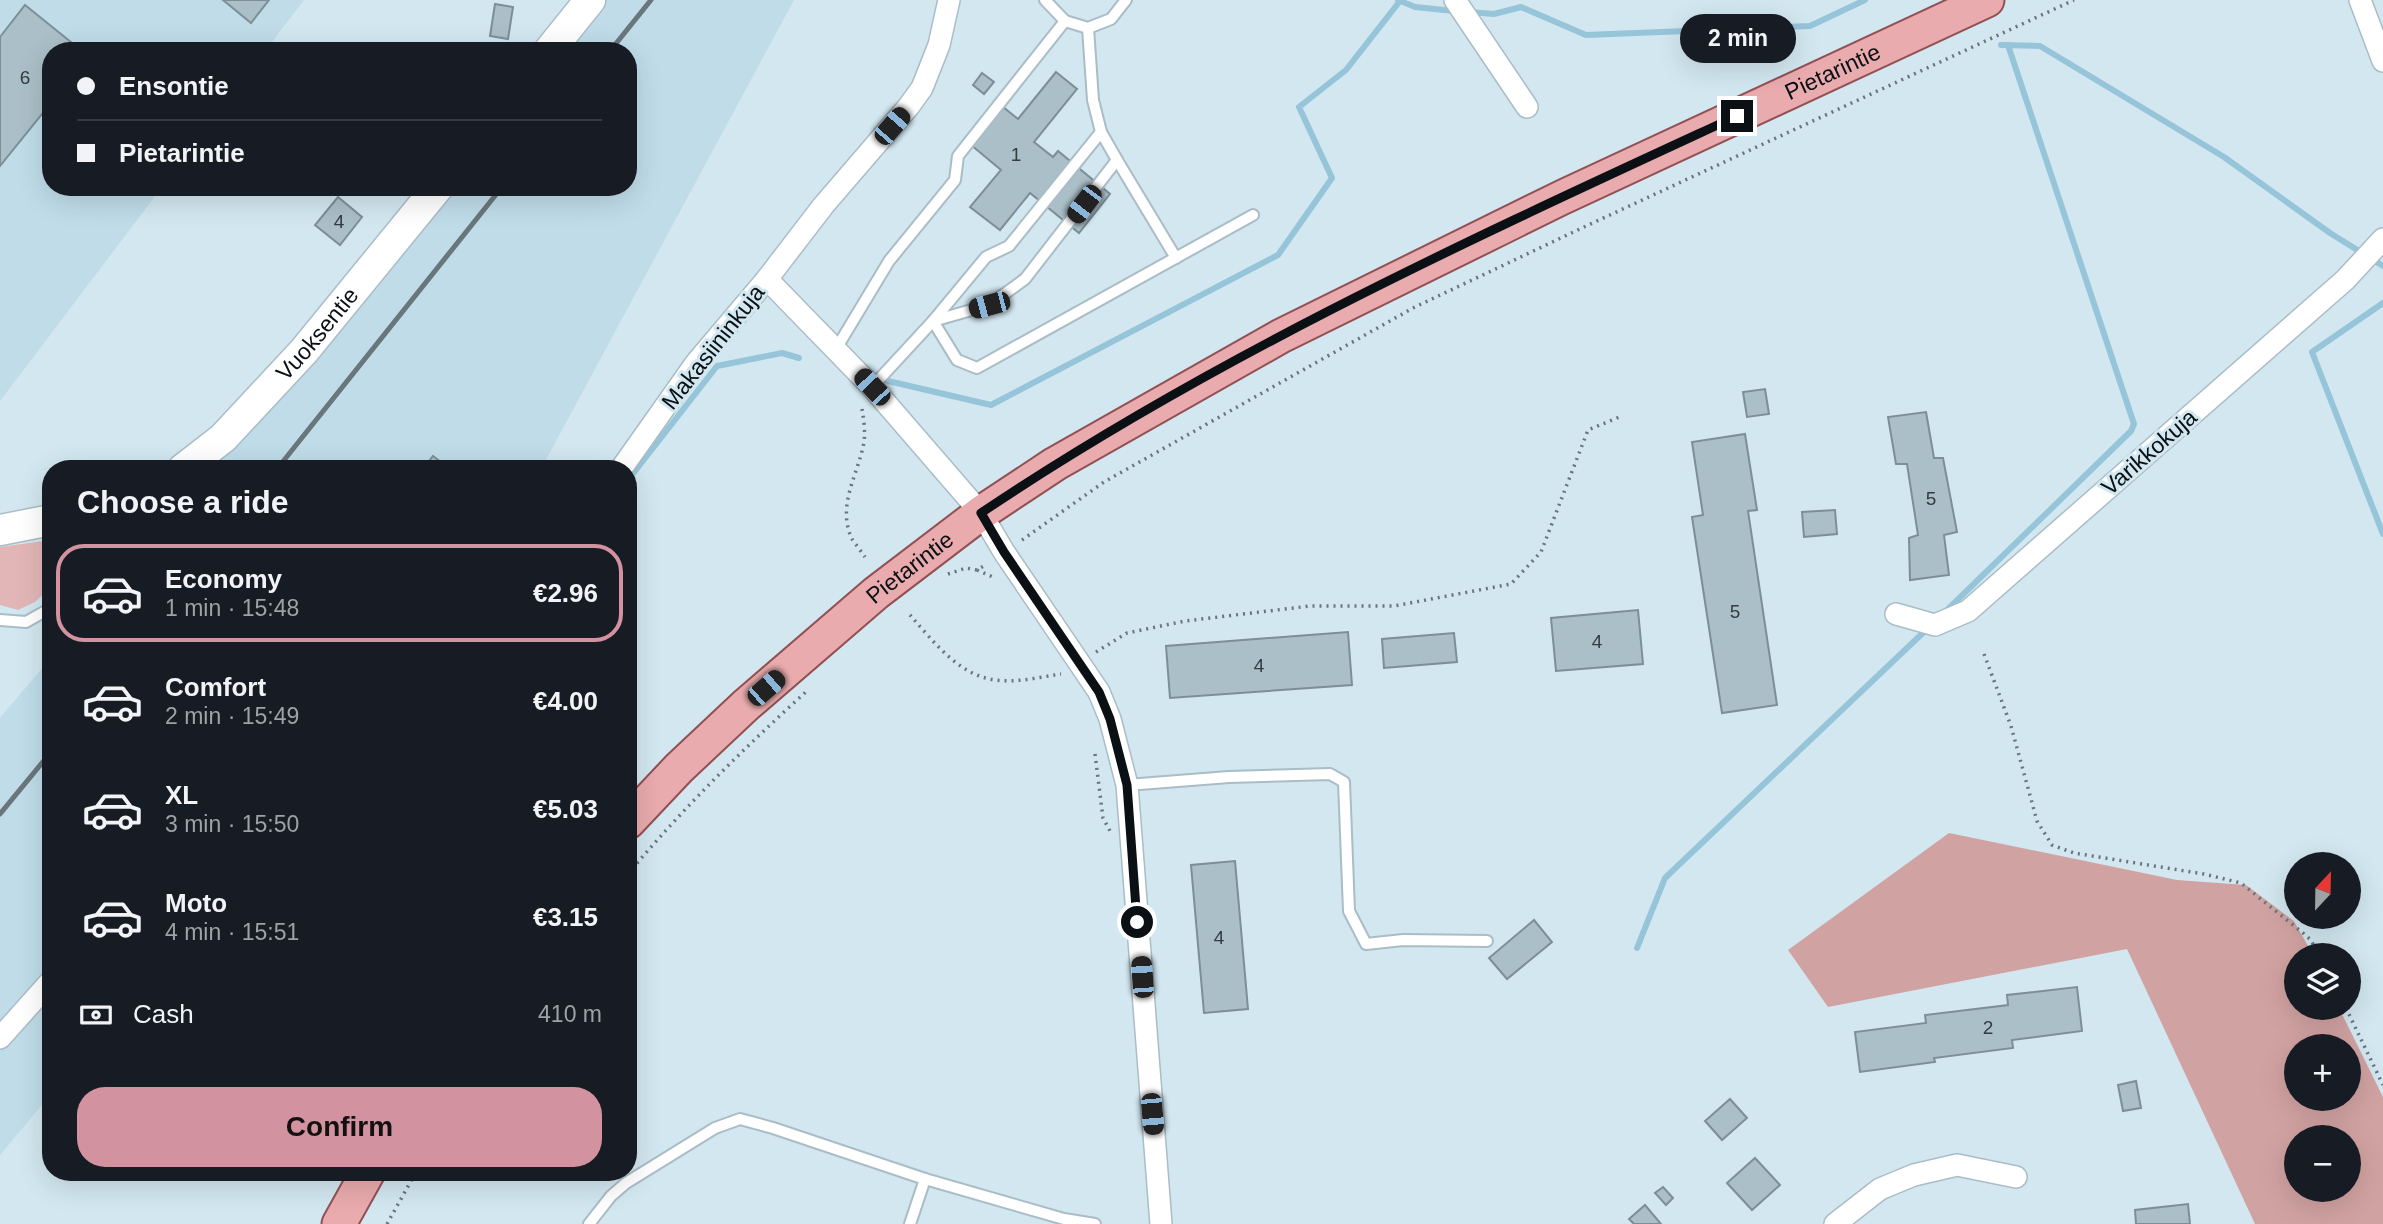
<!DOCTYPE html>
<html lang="en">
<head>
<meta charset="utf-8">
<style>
	:root { --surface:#171b24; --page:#242831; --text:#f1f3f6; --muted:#9ea1a6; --line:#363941; --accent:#d3929f }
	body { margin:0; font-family:Helvetica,sans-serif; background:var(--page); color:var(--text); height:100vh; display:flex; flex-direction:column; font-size:26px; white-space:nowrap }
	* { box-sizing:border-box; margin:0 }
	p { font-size:23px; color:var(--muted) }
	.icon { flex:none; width:38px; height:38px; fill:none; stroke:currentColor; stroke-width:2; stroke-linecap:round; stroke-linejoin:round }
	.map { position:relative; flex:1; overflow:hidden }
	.sheet { position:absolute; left:42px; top:460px; width:595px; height:721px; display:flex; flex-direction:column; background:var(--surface); border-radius:28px; box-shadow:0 7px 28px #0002 }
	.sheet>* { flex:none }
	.hud { position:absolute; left:42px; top:42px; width:595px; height:154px; border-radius:28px; box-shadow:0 7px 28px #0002; display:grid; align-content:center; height:154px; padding:0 35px; background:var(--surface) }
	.needle { width:46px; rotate:22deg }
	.controls { position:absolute; left:2284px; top:852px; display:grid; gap:14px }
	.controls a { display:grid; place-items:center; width:77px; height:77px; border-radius:50%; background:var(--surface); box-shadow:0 7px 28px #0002; font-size:35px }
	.end { position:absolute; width:32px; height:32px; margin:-16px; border:9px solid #0a1014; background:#fff; box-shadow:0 0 0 4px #fff }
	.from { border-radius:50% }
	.bubble { position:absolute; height:49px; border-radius:24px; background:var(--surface); box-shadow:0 7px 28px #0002; font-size:23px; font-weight:600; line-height:49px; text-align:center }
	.car { position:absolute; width:21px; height:42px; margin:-21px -10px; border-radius:9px; box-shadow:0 0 5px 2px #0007; background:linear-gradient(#222 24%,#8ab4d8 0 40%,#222 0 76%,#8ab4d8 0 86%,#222 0) }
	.hud b { display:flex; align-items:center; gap:24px; height:66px; font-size:26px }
	.hud b+b { border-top:2px solid var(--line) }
	.hud i { width:18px; height:18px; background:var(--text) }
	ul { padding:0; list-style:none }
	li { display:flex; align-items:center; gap:21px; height:98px; margin:0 14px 10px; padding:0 21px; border:4px solid transparent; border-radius:28px }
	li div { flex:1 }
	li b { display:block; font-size:26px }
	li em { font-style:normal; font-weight:600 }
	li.active { border-color:var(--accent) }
	li>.icon { width:63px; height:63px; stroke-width:1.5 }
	h2 { padding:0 35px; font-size:32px; line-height:84px }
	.pay { display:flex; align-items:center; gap:18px; height:77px; padding:0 35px; font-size:26px }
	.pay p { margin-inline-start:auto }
	.button { display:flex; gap:14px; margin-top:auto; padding:14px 35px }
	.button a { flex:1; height:80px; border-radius:28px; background:var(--accent); color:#111; font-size:28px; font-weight:600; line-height:80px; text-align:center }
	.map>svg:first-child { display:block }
	.built { fill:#bfdce8 }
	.green { fill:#e2b6b6 }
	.forest { fill:#d1a2a2; fill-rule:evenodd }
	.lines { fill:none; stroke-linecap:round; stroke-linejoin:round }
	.stream { stroke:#96c4d8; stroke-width:6 }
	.building { fill:#abbfc8; stroke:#7c8f97; stroke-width:2 }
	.lane-casing { stroke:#aabdc6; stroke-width:14 }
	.street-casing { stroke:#aabdc6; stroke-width:24 }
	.secondary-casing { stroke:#aabdc6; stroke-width:33 }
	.primary-casing { stroke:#915054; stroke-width:37 }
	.path { stroke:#68757b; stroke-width:3.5; stroke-dasharray:2 5; stroke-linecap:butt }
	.lane { stroke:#fff; stroke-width:10 }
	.street { stroke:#fff; stroke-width:21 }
	.secondary { stroke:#fff; stroke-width:30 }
	.primary { stroke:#e9abad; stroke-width:33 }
	.rail { stroke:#69767c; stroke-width:5 }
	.route { stroke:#0a1014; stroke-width:9 }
	.labels { text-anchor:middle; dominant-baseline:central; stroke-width:6; stroke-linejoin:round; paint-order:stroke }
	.number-label { font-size:19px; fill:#323c41 }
	.street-label { font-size:23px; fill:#0a1014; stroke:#d2e7f0 }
</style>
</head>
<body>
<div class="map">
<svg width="2383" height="1224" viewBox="0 0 2383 1224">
	<rect width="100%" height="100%" fill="#d2e7f0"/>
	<g class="built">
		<polygon points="0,0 304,0 265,51 51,51 51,187 162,187 0,401"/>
		<polygon points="604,0 794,0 541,469 210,469 446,187 628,187 628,51 561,51"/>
		<polygon points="51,658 51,1094 0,1155 0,718"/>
	</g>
	<polygon class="green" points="51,540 51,587 35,602 18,610 0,605 0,547"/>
	<path class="forest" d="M1949,833L2177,880L2246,885L2294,921L2313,955L2296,956V1008H2339L2383,1097V1224H2255L2127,949L1828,1007L1788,950ZM2296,1046H2348V1099H2296ZM2296,1138H2348V1190H2296Z"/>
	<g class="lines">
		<g class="stream">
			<polyline points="1398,0 1415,7 1454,11"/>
			<polyline points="1469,12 1494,14 1521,7 1586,35 1810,26 1865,0"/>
			<polyline points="2001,45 2040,46 2224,157 2330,233 2383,266"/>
			<polyline points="2383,303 2312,352 2383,534"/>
			<polyline points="888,381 991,405 1278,255 1332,178 1299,107 1346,70 1400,1"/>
			<polyline points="628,480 717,366 782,353 799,358"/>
			<polyline points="1945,612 2131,431 2134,424 2008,45"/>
			<polyline points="1637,948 1665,878 1927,629"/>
		</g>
	</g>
	<g class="building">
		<polygon points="223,0 269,0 251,23"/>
		<polygon points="495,4 513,7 508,39 490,36"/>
		<polygon points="25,5 82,51 51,51 51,103 0,166 0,37"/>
		<polygon points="1056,72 1077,89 1034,142 1053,157 1058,151 1110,194 1079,233 1030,193 1000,230 970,207 1001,170 971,145 1003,107 1018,119"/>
		<polygon points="982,73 994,82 984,94 973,85"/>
		<polygon points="338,197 362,217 340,245 315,225"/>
		<polygon points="1765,389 1769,414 1747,417 1743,392"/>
		<polygon points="1926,412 1934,458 1943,458 1957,532 1944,535 1949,575 1910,580 1909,538 1918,535 1907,464 1896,464 1888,417"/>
		<polygon points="1745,434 1757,510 1748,511 1777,705 1722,713 1692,517 1703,515 1692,442"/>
		<polygon points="433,456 450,469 423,469"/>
		<polygon points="1835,510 1837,534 1804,537 1802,512"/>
		<polygon points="1638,610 1643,664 1556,671 1551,618"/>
		<polygon points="1348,632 1352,685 1170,698 1166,646"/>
		<polygon points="1454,633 1457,662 1384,668 1382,639"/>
		<polygon points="1235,861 1248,1009 1204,1013 1191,865"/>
		<polygon points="1534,920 1552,942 1507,979 1489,958"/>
		<polygon points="2077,987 2082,1031 2012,1040 2013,1048 1934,1058 1935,1062 1860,1072 1855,1032 1926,1023 1925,1015 2008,1005 2007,995"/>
		<polygon points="2136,1081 2141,1108 2123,1111 2118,1085"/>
		<polygon points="1730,1099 1747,1118 1722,1140 1705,1121"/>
		<polygon points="1755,1158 1780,1185 1752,1210 1727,1183"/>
		<polygon points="1663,1187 1673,1198 1666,1205 1655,1193"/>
		<polygon points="2188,1204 2190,1224 2136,1224 2135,1210"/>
		<polygon points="1645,1205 1661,1224 1634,1224 1629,1219"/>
	</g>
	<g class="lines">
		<g class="lane-casing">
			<g id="lane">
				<polyline points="1045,0 1065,21 1088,28 1111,19 1126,0"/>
				<polyline points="1101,132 1117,160 1025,279 989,305 933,321 957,360 977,368 1253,215"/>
				<polyline points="1117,160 1176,258"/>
				<polyline points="836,349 889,261 955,180 958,156 1065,21"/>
				<polyline points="872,387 933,321 986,257 1009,246 1101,132 1093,100 1088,28"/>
				<polyline points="0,620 26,622 51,608"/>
				<polyline points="1127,785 1229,777 1330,774 1344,782 1349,911 1366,944 1403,940 1487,941"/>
				<polyline points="925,1179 1064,1219 1095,1224"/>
				<polyline points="589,1224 611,1196 626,1183 715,1128 740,1119 773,1128 925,1179 910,1224"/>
			</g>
		</g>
		<g class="street-casing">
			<g id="street">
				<polyline points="1455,0 1527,107"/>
				<polyline points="2360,0 2383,61"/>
				<polyline points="767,279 823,206 909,106 922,88 939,45 949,0"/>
				<polyline points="621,469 696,363 767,279 872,387 981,513 1004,552 1099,692 1110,719 1127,785 1161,1224"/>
				<polyline points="1896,614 1935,625 1968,611 2345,280 2383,239"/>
				<polyline points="0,1038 51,981"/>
				<polyline points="1835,1224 1880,1189 1914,1175 1957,1165 2016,1177"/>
			</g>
		</g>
		<g class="secondary-casing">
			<g id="secondary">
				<polyline points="549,51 590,0"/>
				<path id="s1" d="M183,469L223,438L304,351L438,187"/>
				<polyline points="0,530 51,520"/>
			</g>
		</g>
		<g class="primary-casing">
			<g id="primary">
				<path id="s2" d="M628,822L679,768L746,705L876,593L981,513L1055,464L1281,336L1563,197L1987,0"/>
				<polyline points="339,1224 368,1172"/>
			</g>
		</g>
		<g class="path">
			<path d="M862,409C864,421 866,435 863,447C856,478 837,507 852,539C856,545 861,551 865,557"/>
			<polyline points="1022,540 1104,482 1413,308 1584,227 2074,0"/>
			<polyline points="977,570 995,578"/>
			<polyline points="948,574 966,568 977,570 987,564"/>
			<path d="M910,615C933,641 959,676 996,680C1017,683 1040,677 1061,674"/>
			<polyline points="1096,652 1127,633 1185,621 1310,606 1394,606 1511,584 1541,552 1588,430 1622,416"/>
			<polyline points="1984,654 2011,726 2037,821 2052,845 2074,853 2204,874 2241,883 2303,933 2311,940 2319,956"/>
			<polyline points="1095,754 1103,818 1110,831"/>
			<path d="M628,874C683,808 744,748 808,690"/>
			<polyline points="2346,1008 2383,1085"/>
			<polyline points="387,1224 416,1172"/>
		</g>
		<use href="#lane" class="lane"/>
		<use href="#street" class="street"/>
		<use href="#secondary" class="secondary"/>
		<use href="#primary" class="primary"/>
		<g class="rail">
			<polyline points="610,51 651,0"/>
			<polyline points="277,469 502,187"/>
			<polyline points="0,814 51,752"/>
		</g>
	</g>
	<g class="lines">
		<path class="route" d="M1137,922L1127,785L1110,719L1099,692L1004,552L981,513C1217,354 1480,235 1737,116"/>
	</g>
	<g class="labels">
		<g class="number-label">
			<text x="25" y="77">6</text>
			<text x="1016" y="154">1</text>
			<text x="339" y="221">4</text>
			<text x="1931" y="498">5</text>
			<text x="1735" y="611">5</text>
			<text x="1597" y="641">4</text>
			<text x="1259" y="665">4</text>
			<text x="1219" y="937">4</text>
			<text x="1988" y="1027">2</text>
		</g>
		<g class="street-label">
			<text stroke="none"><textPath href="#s2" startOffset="1430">Pietarintie</textPath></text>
			<text stroke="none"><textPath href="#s1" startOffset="191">Vuoksentie</textPath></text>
			<text transform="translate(713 347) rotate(-52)">Makasiininkuja</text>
			<text transform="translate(2149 452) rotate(-41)">Varikkokuja</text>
			<text stroke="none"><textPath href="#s2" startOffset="380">Pietarintie</textPath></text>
		</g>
	</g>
</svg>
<div class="controls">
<a><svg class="needle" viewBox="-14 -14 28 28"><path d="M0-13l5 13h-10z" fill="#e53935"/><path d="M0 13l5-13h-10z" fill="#9ea1a6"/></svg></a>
<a><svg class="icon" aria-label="layers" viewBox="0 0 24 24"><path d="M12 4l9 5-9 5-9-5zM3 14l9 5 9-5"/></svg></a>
<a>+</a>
<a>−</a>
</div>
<i class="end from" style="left:1137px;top:922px"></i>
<i class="end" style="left:1737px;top:116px"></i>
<div class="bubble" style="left:1680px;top:14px;width:116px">2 min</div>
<i class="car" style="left:892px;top:126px;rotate:41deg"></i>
<i class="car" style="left:1084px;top:204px;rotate:217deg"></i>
<i class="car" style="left:989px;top:305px;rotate:255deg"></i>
<i class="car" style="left:872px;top:387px;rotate:317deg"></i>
<i class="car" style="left:766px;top:688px;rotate:49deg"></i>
<i class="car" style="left:1142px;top:977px;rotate:356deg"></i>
<i class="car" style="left:1152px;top:1114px;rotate:175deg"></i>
<div class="hud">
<b><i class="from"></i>Ensontie</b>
<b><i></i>Pietarintie</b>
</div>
<section class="sheet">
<h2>Choose a ride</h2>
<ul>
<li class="active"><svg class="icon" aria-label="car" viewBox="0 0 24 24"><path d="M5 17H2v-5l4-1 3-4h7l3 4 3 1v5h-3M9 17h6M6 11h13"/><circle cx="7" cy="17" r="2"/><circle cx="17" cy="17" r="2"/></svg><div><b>Economy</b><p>1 min · 15:48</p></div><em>€2.96</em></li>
<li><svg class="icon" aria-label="car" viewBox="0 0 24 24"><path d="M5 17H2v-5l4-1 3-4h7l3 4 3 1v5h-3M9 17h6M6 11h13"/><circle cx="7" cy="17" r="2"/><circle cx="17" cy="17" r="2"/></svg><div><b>Comfort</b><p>2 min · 15:49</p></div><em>€4.00</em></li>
<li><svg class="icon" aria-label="car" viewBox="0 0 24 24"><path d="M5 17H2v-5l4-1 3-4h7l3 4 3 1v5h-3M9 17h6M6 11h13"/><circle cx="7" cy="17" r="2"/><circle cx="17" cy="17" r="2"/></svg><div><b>XL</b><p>3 min · 15:50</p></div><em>€5.03</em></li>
<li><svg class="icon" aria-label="car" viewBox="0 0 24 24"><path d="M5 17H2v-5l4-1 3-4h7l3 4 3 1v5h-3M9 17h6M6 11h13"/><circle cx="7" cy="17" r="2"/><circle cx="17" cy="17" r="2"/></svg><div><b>Moto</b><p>4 min · 15:51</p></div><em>€3.15</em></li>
</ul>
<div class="pay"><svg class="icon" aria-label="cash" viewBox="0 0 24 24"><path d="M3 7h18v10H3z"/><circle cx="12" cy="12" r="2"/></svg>Cash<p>410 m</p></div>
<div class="button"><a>Confirm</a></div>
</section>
</div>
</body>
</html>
